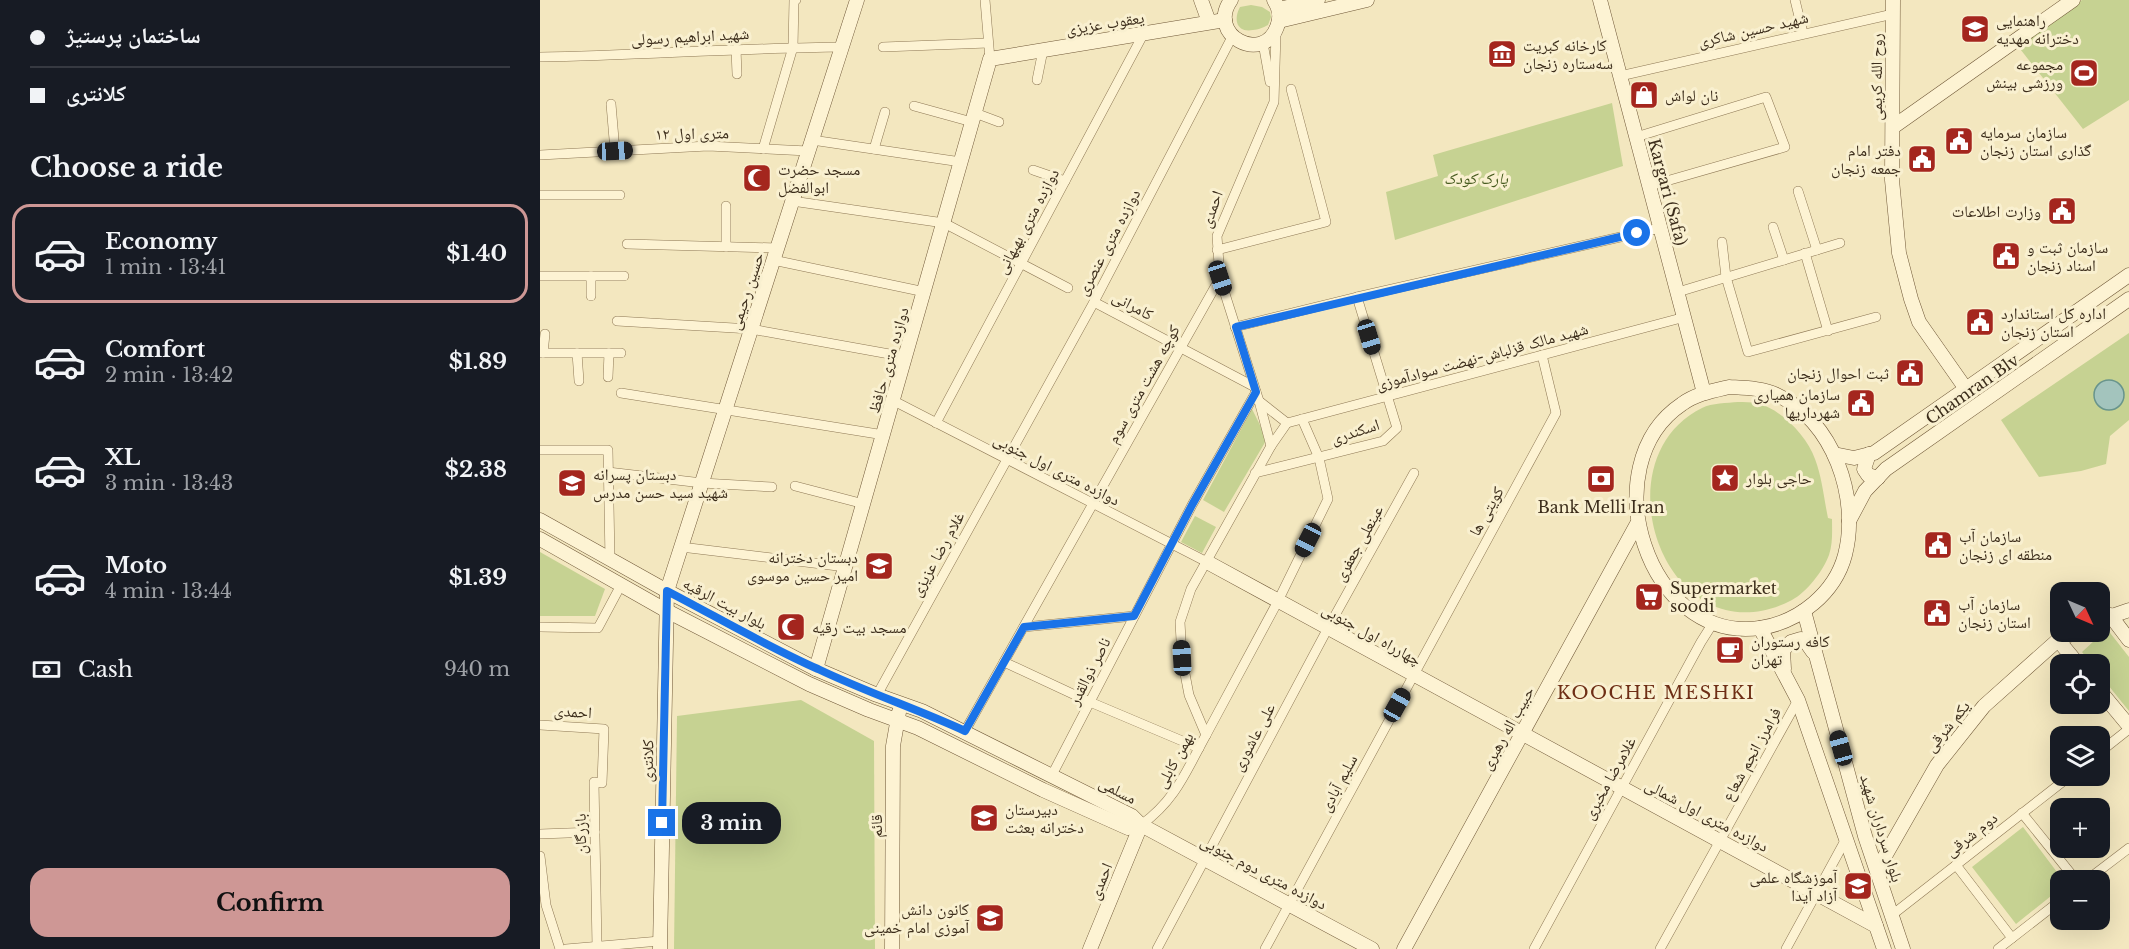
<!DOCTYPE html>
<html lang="en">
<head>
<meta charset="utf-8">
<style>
	:root { --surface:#171b24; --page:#242831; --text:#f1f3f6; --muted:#9ea1a6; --line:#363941; --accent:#ce9795 }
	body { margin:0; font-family:"Libre Baskerville","Noto Naskh Arabic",serif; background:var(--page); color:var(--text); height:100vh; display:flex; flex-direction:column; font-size:22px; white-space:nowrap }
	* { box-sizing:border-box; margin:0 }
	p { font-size:20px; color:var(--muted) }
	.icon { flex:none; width:33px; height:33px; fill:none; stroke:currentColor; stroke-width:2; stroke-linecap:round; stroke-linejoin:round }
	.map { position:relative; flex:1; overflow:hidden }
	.details { display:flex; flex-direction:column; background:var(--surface); width:540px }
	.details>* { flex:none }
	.hud { display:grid; align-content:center; height:132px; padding:0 30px; background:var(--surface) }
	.needle { width:39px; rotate:134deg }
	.tools { position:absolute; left:1510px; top:582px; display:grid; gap:12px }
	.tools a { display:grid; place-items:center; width:60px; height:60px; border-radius:12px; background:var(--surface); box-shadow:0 6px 24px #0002; font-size:30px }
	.end { position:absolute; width:27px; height:27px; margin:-14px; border:8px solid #1a73e8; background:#fff; box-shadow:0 0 0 3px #fff }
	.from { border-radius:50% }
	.bubble { position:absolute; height:42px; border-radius:18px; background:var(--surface); box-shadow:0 6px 24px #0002; font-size:20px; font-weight:700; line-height:42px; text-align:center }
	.car { position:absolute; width:18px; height:36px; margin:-18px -9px; border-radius:8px; box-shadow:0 0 4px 2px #0007; background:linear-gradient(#222 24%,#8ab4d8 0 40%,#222 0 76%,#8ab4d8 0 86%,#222 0) }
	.hud b { display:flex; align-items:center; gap:21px; height:57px; font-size:22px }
	.hud b+b { border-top:2px solid var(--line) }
	.hud i { width:15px; height:15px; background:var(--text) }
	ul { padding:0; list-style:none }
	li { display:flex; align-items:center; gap:18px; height:99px; margin:0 12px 9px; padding:0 18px; border:3px solid transparent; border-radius:18px }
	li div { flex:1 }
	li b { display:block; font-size:22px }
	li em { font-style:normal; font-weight:700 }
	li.on { border-color:var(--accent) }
	li>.icon { width:54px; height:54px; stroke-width:1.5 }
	h2 { padding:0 30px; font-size:27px; line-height:72px }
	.pay { display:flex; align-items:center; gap:15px; height:66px; padding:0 30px; font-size:22px }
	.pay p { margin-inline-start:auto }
	.action { display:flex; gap:12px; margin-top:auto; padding:12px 30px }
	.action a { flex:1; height:69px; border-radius:18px; background:var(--accent); color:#111; font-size:24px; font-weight:700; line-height:69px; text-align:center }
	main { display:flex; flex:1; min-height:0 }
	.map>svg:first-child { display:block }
	.green { fill:#c6d292 }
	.water { fill:#a3c4bd; stroke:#68948c; stroke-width:1.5 }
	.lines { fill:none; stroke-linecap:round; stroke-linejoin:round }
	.street-casing { stroke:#8e7855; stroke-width:10 }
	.secondary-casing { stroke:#705838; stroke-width:15 }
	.street { stroke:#fdf3d3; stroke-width:9 }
	.secondary { stroke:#fdf3d3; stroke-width:14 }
	.route { stroke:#1a73e8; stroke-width:8 }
	.labels { text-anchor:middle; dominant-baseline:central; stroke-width:6; stroke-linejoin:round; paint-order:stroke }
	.poi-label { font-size:16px; fill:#3c2d1b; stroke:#f9f0d0; text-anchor:start }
	.street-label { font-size:16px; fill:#3c2d1b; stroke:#f9f0d0 }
	.park-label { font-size:16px; font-style:italic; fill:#475b1f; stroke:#f9f0d0 }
	.neighbourhood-label { font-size:18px; letter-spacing:1.5px; fill:#6e2e15; stroke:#f9f0d0 }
</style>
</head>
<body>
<main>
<section class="details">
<div class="hud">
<b><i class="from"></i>ساختمان پرستیژ</b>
<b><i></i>کلانتری</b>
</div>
<h2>Choose a ride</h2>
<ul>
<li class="on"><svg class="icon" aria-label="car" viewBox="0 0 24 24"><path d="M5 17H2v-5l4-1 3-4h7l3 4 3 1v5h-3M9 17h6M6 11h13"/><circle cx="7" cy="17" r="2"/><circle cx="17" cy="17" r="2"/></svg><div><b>Economy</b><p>1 min · 13:41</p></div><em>$1.40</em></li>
<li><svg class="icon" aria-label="car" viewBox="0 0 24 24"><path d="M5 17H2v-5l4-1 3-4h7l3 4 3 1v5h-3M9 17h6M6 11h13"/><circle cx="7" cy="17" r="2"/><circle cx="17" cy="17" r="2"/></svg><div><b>Comfort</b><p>2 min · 13:42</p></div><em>$1.89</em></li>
<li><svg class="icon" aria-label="car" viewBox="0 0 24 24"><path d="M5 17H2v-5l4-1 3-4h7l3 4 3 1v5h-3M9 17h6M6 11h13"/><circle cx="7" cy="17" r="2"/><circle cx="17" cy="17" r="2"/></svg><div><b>XL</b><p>3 min · 13:43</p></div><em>$2.38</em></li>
<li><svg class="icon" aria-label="car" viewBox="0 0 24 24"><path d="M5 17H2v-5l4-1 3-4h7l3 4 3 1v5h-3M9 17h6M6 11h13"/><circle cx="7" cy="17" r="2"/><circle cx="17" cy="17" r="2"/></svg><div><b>Moto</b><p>4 min · 13:44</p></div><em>$1.39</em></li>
</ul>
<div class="pay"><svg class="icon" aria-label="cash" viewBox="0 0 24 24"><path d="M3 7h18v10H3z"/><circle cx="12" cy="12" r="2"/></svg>Cash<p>940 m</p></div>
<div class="action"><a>Confirm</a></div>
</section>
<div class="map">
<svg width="1589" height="949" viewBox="0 0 1589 949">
	<rect width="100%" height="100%" fill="#f3e7bf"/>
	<g class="green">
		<polygon points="1542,0 1589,0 1589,100 1543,129 1477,45"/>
		<path d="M711,5L722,7L730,12L731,17L728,25C724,27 718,30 713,30C697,33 693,20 700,7Z"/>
		<polygon points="1072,103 1083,166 855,240 846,192 898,176 893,155"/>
		<polygon points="1589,333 1589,420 1570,436 1566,464 1541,471 1499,477 1461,420"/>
		<path d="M1198,402C1204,402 1211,402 1217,403C1241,409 1267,436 1275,459C1282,477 1284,499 1288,518L1292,519C1292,531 1293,543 1289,555C1283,571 1267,592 1252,600C1128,664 1055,461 1162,408C1172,403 1187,403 1198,402Z"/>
		<polygon points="712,409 727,439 684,512 663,500"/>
		<polygon points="655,516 676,527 662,553 641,542"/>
		<polygon points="0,552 65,589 55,616 0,616"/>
		<polygon points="1567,629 1589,657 1589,711 1560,675 1560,664 1552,664 1542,652"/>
		<polygon points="261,700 334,741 335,949 134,949 137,716"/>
		<polygon points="1483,827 1523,880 1521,880 1521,888 1476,924 1432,867"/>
	</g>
	<circle class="water" cx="1569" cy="395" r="15"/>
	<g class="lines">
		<g class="street-casing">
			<g id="street">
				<polyline points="445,0 450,59"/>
				<polyline points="1255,0 1263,33"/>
				<polyline points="723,43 730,82"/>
				<polyline points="343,47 448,43"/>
				<polyline points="196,49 197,74"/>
				<path d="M0,57C101,55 201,48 302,47"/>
				<polyline points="1080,76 1353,14"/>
				<polyline points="497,80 503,50"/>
				<polyline points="71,104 75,151"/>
				<polyline points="374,106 432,122"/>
				<polyline points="435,113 459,122"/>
				<polyline points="1096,137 1226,97 1245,147 1109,186"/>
				<polyline points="272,140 421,162"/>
				<polyline points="223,149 253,47 254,0 256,0"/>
				<polyline points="334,149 345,112"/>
				<polyline points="0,155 168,146 268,151"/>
				<polyline points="493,170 525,181"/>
				<polyline points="1258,191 1277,250"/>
				<polyline points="0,195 80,195"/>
				<polyline points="252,201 404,223 528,288"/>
				<polyline points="1233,227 1244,260"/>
				<polyline points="1182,242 1186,277 1208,352 1336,317"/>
				<polyline points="87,244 237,248"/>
				<polyline points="186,247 186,206"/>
				<polyline points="677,250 786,222 751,89"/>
				<polyline points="1265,253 1288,331"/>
				<polyline points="233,260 385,292"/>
				<polyline points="0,276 84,276"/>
				<polyline points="1138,292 1300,243"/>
				<polyline points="51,296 51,276"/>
				<polyline points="554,302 713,386"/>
				<polyline points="77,321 211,329 366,357"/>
				<polyline points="695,327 817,297"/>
				<polyline points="0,353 81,353"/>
				<polyline points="3,353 5,334"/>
				<polyline points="37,353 39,381"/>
				<polyline points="68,377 69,353"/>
				<polyline points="81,393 344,435"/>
				<polyline points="354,401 667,562"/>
				<polyline points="719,401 747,423"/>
				<polyline points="396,423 604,33"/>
				<polyline points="747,423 1145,317"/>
				<polyline points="731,446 719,401 680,278 677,236 734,102 736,32"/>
				<polyline points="0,450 68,450 70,560"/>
				<polyline points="68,472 162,483 232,487"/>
				<polyline points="715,473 843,441 857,428 817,297 1120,228"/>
				<polyline points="255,486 324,504"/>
				<polyline points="141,547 306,567"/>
				<polyline points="0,627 58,628 81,585"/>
				<polyline points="484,627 594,616"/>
				<polyline points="464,662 550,702 659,748"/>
				<polyline points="337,695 554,302 692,37"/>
				<polyline points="0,725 64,729 62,783 54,782 57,947"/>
				<polyline points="425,731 680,278"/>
				<polyline points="666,735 738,601 788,499 779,458 762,419"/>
				<polyline points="1560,752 1589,729"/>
				<polyline points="512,775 652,505 716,392"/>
				<polyline points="1482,813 1536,880"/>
				<path d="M601,825C636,800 646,771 666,735L649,695L642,658L640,622L651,589L731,446L747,423"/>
				<polyline points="0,834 55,832"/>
				<polyline points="0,856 6,905 20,949"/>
				<polyline points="1416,865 1472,938"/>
				<polyline points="1547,880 1589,848"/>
				<polyline points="1352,915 1530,776"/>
				<polyline points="26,949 120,941"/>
				<polyline points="617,949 788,628 874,473"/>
				<polyline points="725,949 1016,413 1002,355"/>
				<polyline points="994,949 1161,642 1173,623"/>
				<polyline points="1120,949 1258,700"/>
				<polyline points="1246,949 1306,839"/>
				<polyline points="1458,949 1521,900"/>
			</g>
		</g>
		<g class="secondary-casing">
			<g id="secondary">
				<polyline points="661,0 669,22"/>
				<path d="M691,0C666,35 723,65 737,27C741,17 740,9 734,0"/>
				<polyline points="1060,0 1164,393"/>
				<polyline points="1353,0 1352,180 1359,253 1371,299 1379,322 1426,389"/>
				<polyline points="739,9 778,0"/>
				<polyline points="739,21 827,0"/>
				<polyline points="1353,127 1533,0"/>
				<path d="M1189,387C1205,388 1222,388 1237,395C1293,420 1320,498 1305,555C1295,593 1259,622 1220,628C1107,644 1051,465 1142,404C1156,394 1172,391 1189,387Z"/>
				<polyline points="1294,454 1314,458 1334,453 1589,275"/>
				<polyline points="1329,454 1324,469 1328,475 1338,478"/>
				<polyline points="0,520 127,591 276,669 337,695 382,711 592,816 601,825 832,949"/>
				<polyline points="1309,521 1325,491 1346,469 1589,299"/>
				<polyline points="0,539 127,611 269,684 329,710 378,728 503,790 588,828 601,825"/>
				<polyline points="667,562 1336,926"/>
				<polyline points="1264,611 1325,836 1363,949"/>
				<polyline points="1570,615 1589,640"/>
				<polyline points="1560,620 1589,610"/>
				<polyline points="1220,628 1258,700 1344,949"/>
				<polyline points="1518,640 1538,664"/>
				<polyline points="276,669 450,59 685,20"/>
				<polyline points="1244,669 1243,650 1251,642 1261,639 1266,642 1273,652"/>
				<polyline points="1560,691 1589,726"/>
				<polyline points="1337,870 1397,765 1444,706 1518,640 1536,632"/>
				<polyline points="120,949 127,591 317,0"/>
				<polyline points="352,949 353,746 359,712"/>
				<polyline points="550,949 601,825"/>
				<polyline points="864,949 1098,522"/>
			</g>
		</g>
		<use href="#street" class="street"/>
		<use href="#secondary" class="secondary"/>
	</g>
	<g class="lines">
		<path class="route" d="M122,823L127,591C177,617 226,646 278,669C326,692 377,709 425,731L484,627L594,616L652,505L716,392L696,327L1097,233"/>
	</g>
	<defs>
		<g id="school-square" transform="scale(1.5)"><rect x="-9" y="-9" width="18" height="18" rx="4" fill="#a4261e" stroke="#f9f0d0"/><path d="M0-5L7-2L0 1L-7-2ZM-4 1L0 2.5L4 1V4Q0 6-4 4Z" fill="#fff"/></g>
		<g id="museum-square" transform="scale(1.5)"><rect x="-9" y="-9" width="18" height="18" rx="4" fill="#a4261e" stroke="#f9f0d0"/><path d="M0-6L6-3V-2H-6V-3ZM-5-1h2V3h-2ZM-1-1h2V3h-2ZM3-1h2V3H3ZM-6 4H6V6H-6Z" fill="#fff"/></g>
		<g id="stadium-square" transform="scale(1.5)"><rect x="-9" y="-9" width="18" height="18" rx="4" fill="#a4261e" stroke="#f9f0d0"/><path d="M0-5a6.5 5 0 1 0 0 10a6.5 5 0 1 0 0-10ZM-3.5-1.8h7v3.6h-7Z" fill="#fff"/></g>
		<g id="shop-square" transform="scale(1.5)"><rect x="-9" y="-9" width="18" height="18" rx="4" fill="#a4261e" stroke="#f9f0d0"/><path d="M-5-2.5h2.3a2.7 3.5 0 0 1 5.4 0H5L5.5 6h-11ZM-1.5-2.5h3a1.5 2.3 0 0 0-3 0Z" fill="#fff"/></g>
		<g id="civic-square" transform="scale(1.5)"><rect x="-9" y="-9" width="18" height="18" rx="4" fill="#a4261e" stroke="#f9f0d0"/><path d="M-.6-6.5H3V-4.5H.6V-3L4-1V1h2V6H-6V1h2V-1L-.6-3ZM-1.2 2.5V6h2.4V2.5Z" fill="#fff"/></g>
		<g id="mosque-square" transform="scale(1.5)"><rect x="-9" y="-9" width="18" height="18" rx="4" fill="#a4261e" stroke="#f9f0d0"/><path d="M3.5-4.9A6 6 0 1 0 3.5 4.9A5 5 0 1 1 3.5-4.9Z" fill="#fff"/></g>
		<g id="sight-square" transform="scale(1.5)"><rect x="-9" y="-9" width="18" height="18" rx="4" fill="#a4261e" stroke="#f9f0d0"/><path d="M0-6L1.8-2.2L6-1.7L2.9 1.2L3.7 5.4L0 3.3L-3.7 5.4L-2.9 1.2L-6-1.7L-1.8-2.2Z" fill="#fff"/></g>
		<g id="bank-square" transform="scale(1.5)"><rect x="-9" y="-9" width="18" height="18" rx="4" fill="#a4261e" stroke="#f9f0d0"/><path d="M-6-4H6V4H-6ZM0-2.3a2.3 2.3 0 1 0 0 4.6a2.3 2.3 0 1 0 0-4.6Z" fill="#fff"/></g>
		<g id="supermarket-square" transform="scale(1.5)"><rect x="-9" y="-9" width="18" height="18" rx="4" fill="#a4261e" stroke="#f9f0d0"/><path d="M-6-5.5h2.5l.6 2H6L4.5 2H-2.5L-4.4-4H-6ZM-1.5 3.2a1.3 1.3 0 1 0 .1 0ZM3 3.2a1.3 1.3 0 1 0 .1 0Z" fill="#fff"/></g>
		<g id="cafe-square" transform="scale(1.5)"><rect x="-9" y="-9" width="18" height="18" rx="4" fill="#a4261e" stroke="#f9f0d0"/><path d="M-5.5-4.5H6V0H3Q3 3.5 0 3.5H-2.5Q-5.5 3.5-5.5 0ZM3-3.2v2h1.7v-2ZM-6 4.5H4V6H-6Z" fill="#fff"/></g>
	</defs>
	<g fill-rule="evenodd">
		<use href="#school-square" x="1435" y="29"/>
		<use href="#museum-square" x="962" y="54"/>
		<use href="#stadium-square" x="1544" y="73"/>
		<use href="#shop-square" x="1104" y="95"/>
		<use href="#civic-square" x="1419" y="141"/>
		<use href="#civic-square" x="1382" y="159"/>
		<use href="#mosque-square" x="217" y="178"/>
		<use href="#civic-square" x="1522" y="211"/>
		<use href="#civic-square" x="1466" y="256"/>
		<use href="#civic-square" x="1440" y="322"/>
		<use href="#civic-square" x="1370" y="373"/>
		<use href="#civic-square" x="1321" y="403"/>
		<use href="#sight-square" x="1185" y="478"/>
		<use href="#bank-square" x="1061" y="479"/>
		<use href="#school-square" x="32" y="483"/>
		<use href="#civic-square" x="1398" y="545"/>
		<use href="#school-square" x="339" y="566"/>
		<use href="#supermarket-square" x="1109" y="597"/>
		<use href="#civic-square" x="1397" y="613"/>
		<use href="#mosque-square" x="251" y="627"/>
		<use href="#cafe-square" x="1190" y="650"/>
		<use href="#school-square" x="444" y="818"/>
		<use href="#school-square" x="1318" y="886"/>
		<use href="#school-square" x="450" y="918"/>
	</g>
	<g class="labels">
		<g class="poi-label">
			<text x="1456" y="20">راهنمایی<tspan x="1456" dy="18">دخترانه مهدیه</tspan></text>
			<text x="983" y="45">کارخانه کبریت<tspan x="983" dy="18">سه‌ستاره زنجان</tspan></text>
			<text x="1523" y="64" text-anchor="end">مجموعه<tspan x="1523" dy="18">ورزشی بینش</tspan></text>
			<text x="1125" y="95">نان لواش</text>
			<text x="1440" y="132">سازمان سرمایه<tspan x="1440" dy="18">گذاری استان زنجان</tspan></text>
			<text x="1361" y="150" text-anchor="end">دفتر امام<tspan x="1361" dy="18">جمعه زنجان</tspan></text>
			<text x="238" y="169">مسجد حضرت<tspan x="238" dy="18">ابوالفضل</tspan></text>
			<text x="1501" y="211" text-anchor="end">وزارت اطلاعات</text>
			<text x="1487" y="247">سازمان ثبت و<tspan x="1487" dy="18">اسناد زنجان</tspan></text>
			<text x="1461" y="313">اداره کل استاندارد<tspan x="1461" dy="18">استان زنجان</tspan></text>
			<text x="1349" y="373" text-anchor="end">ثبت احوال زنجان</text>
			<text x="1300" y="394" text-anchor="end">سازمان همیاری<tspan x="1300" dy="18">شهرداریها</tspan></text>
			<text x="53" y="474">دبستان پسرانه<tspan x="53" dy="18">شهید سید حسن مدرس</tspan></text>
			<text x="1206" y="478">حاجی بلوار</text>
			<text x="1061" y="507" text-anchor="middle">Bank Melli Iran</text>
			<text x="1419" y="536">سازمان آب<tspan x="1419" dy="18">منطقه ای زنجان</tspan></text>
			<text x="318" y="557" text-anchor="end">دبستان دخترانه<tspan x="318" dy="18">امیر حسین موسوی</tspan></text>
			<text x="1130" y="588">Supermarket<tspan x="1130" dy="18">soodi</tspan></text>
			<text x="1418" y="604">سازمان آب<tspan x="1418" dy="18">استان زنجان</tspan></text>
			<text x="272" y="627">مسجد بیت رقیه</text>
			<text x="1211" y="641">کافه رستوران<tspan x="1211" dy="18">تهران</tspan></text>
			<text x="465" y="809">دبیرستان<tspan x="465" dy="18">دخترانه بعثت</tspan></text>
			<text x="1297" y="877" text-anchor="end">آموزشگاه علمی<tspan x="1297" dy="18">آزاد آیدا</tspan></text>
			<text x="429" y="909" text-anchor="end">کانون دانش<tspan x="429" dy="18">آموزی امام خمینی</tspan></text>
		</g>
		<g class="street-label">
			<text transform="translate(565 23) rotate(-9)">یعقوب عزیزی</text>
			<text transform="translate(1213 29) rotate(-13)">شهید حسین شاکری</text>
			<text transform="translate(150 36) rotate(-3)">شهید ابراهیم رسولی</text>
			<text transform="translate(1336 77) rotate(-90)">روح الله کریمی</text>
			<text transform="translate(152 133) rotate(-1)">۱۲ متری اول</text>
			<text transform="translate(1128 192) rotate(75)">Kargari (Safa)</text>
			<text transform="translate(671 209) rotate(-70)">احمدی</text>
			<text transform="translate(487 221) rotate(-62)">دوازده متری بهبهانی</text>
			<text transform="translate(568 242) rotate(-62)">دوازده متری عنصری</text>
			<text transform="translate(206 291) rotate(-72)">حسین رحیمی</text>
			<text transform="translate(593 305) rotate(28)">کامرانی</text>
			<text transform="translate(942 356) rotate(-15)">شهید مالک قزلباش-نهضت سوادآموزی</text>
			<text transform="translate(348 360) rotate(-74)">دوازده متری حافظ</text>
			<text transform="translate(603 384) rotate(-61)">کوچه هشت متری سوم</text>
			<text transform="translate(1432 389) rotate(-35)">Chamran Blv</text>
			<text transform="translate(815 431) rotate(-18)">اسکندری</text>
			<text transform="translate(517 469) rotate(27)">دوازده متری اول جنوبی</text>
			<text transform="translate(946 511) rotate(-61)">کویتی ها</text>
			<text transform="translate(818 543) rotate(-61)">عینعلی جعفری</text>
			<text transform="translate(397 554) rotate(-61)">غلام رضا عزیزی</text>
			<text transform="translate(185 603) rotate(28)">بلوار بیت الرقیه</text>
			<text transform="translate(832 634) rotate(29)">چهارراه اول جنوبی</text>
			<text transform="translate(549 671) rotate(-63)">ناصر ذوالقدر</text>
			<text transform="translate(33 711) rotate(4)">احمدی</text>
			<text transform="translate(1407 726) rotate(-51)">یکم شرقی</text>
			<text transform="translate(967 728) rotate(-61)">حبیب اله رهبری</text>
			<text transform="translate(713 737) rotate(-62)">علی عاشوری</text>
			<text transform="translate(1211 754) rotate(-61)">فرامرز انجم شعاع</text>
			<text transform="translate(634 760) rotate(-61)">بهمن کابلی</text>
			<text transform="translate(107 761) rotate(-89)">کلانتری</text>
			<text transform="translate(1069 778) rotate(-61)">غلامرضا مخبری</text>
			<text transform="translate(798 783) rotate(-62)">سلیم آبادی</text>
			<text transform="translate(578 790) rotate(28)">مسلمی</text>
			<text transform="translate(1167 815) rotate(28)">دوازده متری اول شمالی</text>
			<text transform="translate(336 826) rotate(-90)">قائم</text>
			<text transform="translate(1342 828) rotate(73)">بلوار سرداران شهید</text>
			<text transform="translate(40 834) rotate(-91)">بازرگان</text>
			<text transform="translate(1431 834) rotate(-38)">دوم شرقی</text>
			<text transform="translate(724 872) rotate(28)">دوازده متری دوم جنوبی</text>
			<text transform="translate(560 881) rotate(-68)">احمدی</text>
		</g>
		<g class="park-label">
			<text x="936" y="178">پارک کودک</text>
		</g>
		<g class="neighbourhood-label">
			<text x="1116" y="693">KOOCHE MESHKI</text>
		</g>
	</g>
</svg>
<div class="tools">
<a><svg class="needle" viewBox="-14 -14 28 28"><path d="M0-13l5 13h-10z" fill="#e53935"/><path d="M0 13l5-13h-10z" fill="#9ea1a6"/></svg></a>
<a><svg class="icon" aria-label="locate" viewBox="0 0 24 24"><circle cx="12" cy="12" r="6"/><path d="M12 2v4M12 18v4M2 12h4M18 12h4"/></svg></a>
<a><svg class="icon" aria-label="layers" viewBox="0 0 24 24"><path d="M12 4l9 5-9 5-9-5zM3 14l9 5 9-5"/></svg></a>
<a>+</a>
<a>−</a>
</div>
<i class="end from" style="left:1097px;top:233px"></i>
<i class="end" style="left:122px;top:823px"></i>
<div class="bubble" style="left:142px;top:802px;width:99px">3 min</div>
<i class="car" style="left:75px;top:151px;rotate:87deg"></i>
<i class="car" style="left:680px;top:278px;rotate:162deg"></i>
<i class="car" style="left:829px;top:337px;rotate:163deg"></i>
<i class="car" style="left:768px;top:540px;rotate:207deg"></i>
<i class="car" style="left:642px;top:658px;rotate:357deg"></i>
<i class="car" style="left:857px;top:705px;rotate:29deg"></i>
<i class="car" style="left:1301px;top:748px;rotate:344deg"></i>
</div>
</main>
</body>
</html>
